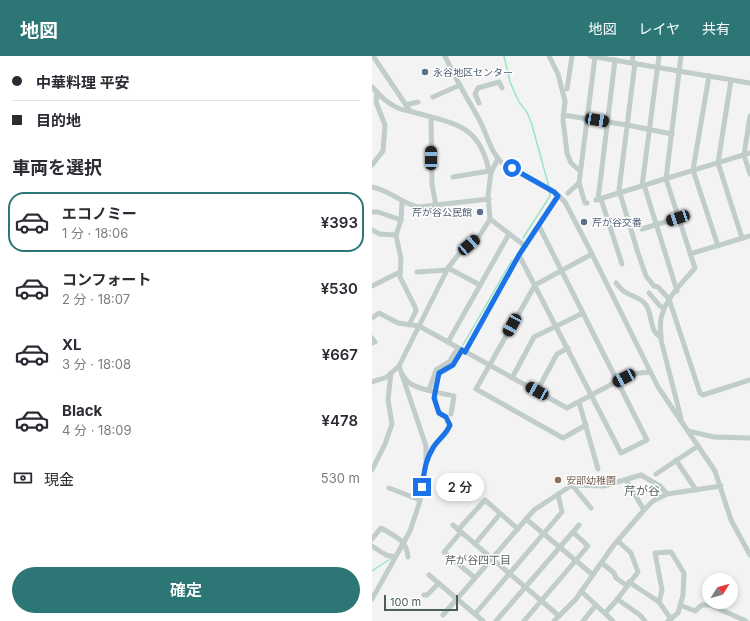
<!DOCTYPE html>
<html lang="ja">
<head>
<meta charset="utf-8">
<style>
	:root { --surface:#fff; --page:#f2f2f3; --text:#2b2b33; --muted:#7c7c81; --line:#e1e1e2; --accent:#2c7776 }
	body { margin:0; font-family:Inter,"Noto Sans JP",sans-serif; background:var(--page); color:var(--text); height:100vh; display:flex; flex-direction:column; font-size:15px; white-space:nowrap }
	* { box-sizing:border-box; margin:0 }
	p { font-size:13px; color:var(--muted) }
	.icon { flex:none; width:22px; height:22px; fill:none; stroke:currentColor; stroke-width:2; stroke-linecap:round; stroke-linejoin:round }
	.map { position:relative; flex:1; overflow:hidden }
	.sheet { display:flex; flex-direction:column; background:var(--surface); width:372px }
	.sheet>* { flex:none }
	.hud { display:grid; align-content:center; height:88px; padding:0 12px; background:var(--surface) }
	.needle { width:26px; rotate:53deg }
	.tools { position:absolute; left:330px; top:517px; display:grid; gap:8px }
	.tools a { display:grid; place-items:center; width:36px; height:36px; border-radius:50%; background:var(--surface); box-shadow:0 2px 6px #0003; font-size:20px }
	.scale { position:absolute; left:12px; bottom:10px; width:74px; box-sizing:border-box; padding-left:4px; border:2px solid #4c5e5b; border-top:0; font-size:11px; line-height:14px; white-space:nowrap; color:#4c5e5b; -webkit-text-stroke:3px #fff; paint-order:stroke }
	.end { position:absolute; width:18px; height:18px; margin:-9px; border:5px solid #1a73e8; background:#fff; box-shadow:0 0 0 2px #fff }
	.from { border-radius:50% }
	.bubble { position:absolute; height:28px; border-radius:14px; background:var(--surface); box-shadow:0 2px 6px #0003; font-size:13px; font-weight:600; line-height:28px; text-align:center }
	.car { position:absolute; width:12px; height:24px; margin:-12px -6px; border-radius:5px; box-shadow:0 0 3px 1px #0007; background:linear-gradient(#222 24%,#8ab4d8 0 40%,#222 0 76%,#8ab4d8 0 86%,#222 0) }
	.hud b { display:flex; align-items:center; gap:14px; height:38px; font-size:15px }
	.hud b+b { border-top:1px solid var(--line) }
	.hud i { width:10px; height:10px; background:var(--text) }
	ul { padding:0; list-style:none }
	li { display:flex; align-items:center; gap:12px; height:60px; margin:0 8px 6px; padding:0 4px; border:2px solid transparent; border-radius:16px }
	li div { flex:1 }
	li b { display:block; font-size:15px }
	li em { font-style:normal; font-weight:600 }
	li.current { border-color:var(--accent) }
	li>.icon { width:36px; height:36px; stroke-width:1.5 }
	h2 { padding:0 12px; font-size:18px; line-height:48px }
	.pay { display:flex; align-items:center; gap:10px; height:44px; padding:0 12px; font-size:15px }
	.pay p { margin-inline-start:auto }
	.cta { display:flex; gap:8px; margin-top:auto; padding:8px 12px }
	.cta a { flex:1; height:46px; border-radius:24px; background:var(--accent); color:#fff; font-size:16px; font-weight:600; line-height:46px; text-align:center }
	header { display:flex; align-items:center; gap:24px; box-sizing:border-box; height:56px; padding:0 20px; background:var(--accent); color:#fff }
	header strong { font-size:19px }
	nav { display:flex; gap:22px; margin-inline-start:auto; font-size:14px }
	main { display:flex; flex:1; min-height:0 }
	.map>svg:first-child { display:block }
	.lines { fill:none; stroke-linecap:round; stroke-linejoin:round }
	.stream { stroke:#99e4c5; stroke-width:1.5 }
	.minor { stroke:#c0cdcb; stroke-width:5 }
	.route { stroke:#1a73e8; stroke-width:5 }
	.service-dot { fill:#5c6f8a; stroke:#fff; stroke-width:1.5 }
	.education-dot { fill:#8d6e63; stroke:#fff; stroke-width:1.5 }
	.labels { text-anchor:middle; dominant-baseline:central; stroke-width:3; stroke-linejoin:round; paint-order:stroke }
	.service-label { font-size:10px; fill:#4e5e75; stroke:#fff; text-anchor:start }
	.education-label { font-size:10px; fill:#785e54; stroke:#fff; text-anchor:start }
	.neighbourhood-label { font-size:11px; fill:#5f6766; stroke:#fff }
	.quarter-label { font-size:12px; fill:#5f6766; stroke:#fff }
</style>
</head>
<body>
<header>
<strong>地図</strong>
<nav><a>地図</a><a>レイヤ</a><a>共有</a></nav>
</header>
<main>
<section class="sheet">
<div class="hud">
<b><i class="from"></i>中華料理 平安</b>
<b><i></i>目的地</b>
</div>
<h2>車両を選択</h2>
<ul>
<li class="current"><svg class="icon" aria-label="car" viewBox="0 0 24 24"><path d="M5 17H2v-5l4-1 3-4h7l3 4 3 1v5h-3M9 17h6M6 11h13"/><circle cx="7" cy="17" r="2"/><circle cx="17" cy="17" r="2"/></svg><div><b>エコノミー</b><p>1 分 · 18:06</p></div><em>¥393</em></li>
<li><svg class="icon" aria-label="car" viewBox="0 0 24 24"><path d="M5 17H2v-5l4-1 3-4h7l3 4 3 1v5h-3M9 17h6M6 11h13"/><circle cx="7" cy="17" r="2"/><circle cx="17" cy="17" r="2"/></svg><div><b>コンフォート</b><p>2 分 · 18:07</p></div><em>¥530</em></li>
<li><svg class="icon" aria-label="car" viewBox="0 0 24 24"><path d="M5 17H2v-5l4-1 3-4h7l3 4 3 1v5h-3M9 17h6M6 11h13"/><circle cx="7" cy="17" r="2"/><circle cx="17" cy="17" r="2"/></svg><div><b>XL</b><p>3 分 · 18:08</p></div><em>¥667</em></li>
<li><svg class="icon" aria-label="car" viewBox="0 0 24 24"><path d="M5 17H2v-5l4-1 3-4h7l3 4 3 1v5h-3M9 17h6M6 11h13"/><circle cx="7" cy="17" r="2"/><circle cx="17" cy="17" r="2"/></svg><div><b>Black</b><p>4 分 · 18:09</p></div><em>¥478</em></li>
</ul>
<div class="pay"><svg class="icon" aria-label="cash" viewBox="0 0 24 24"><path d="M3 7h18v10H3z"/><circle cx="12" cy="12" r="2"/></svg>現金<p>530 m</p></div>
<div class="cta"><a>確定</a></div>
</section>
<div class="map">
<svg width="378" height="565" viewBox="0 0 378 565">
	<rect width="100%" height="100%" fill="#f4f3f4"/>
	<g class="lines">
		<g class="stream">
			<polyline points="132,0 138,26 147,46 155,56 160,69 177,131"/>
			<polyline points="151,182 178,140 177,134"/>
			<polyline points="91,289 140,204"/>
			<polyline points="0,515 18,503"/>
		</g>
		<g class="minor">
			<polyline points="1,0 38,55"/>
			<path d="M73,0C83,22 95,42 107,63C115,78 119,98 132,109L183,136L193,146L220,198L286,331L343,415L359,464L378,499"/>
			<polyline points="177,0 186,18 193,45 191,64 195,97 199,107 208,115"/>
			<polyline points="218,0 378,27"/>
			<polyline points="260,7 261,0"/>
			<polyline points="263,7 247,134 266,197 274,220 282,230 286,231 297,243 328,337 331,339 378,324"/>
			<polyline points="337,20 321,114 346,190"/>
			<polyline points="359,24 346,107 370,182"/>
			<path d="M0,31C7,39 16,48 26,52C31,54 36,55 41,56C81,68 107,67 117,115L119,116"/>
			<polyline points="195,33 200,0"/>
			<polyline points="61,41 88,29"/>
			<polyline points="107,47 103,38 106,32 127,26 130,32"/>
			<polyline points="34,49 46,46"/>
			<polyline points="191,59 255,69 300,78"/>
			<polyline points="378,60 372,99 378,118"/>
			<polyline points="59,61 60,128 64,150"/>
			<polyline points="0,109 11,95 13,69 4,46 5,36"/>
			<polyline points="81,121 117,115"/>
			<polyline points="207,127 213,147 215,147"/>
			<polyline points="272,129 305,235"/>
			<polyline points="270,130 287,0"/>
			<path d="M0,131C17,134 29,147 46,151L117,143"/>
			<polyline points="196,137 207,127 223,1"/>
			<polyline points="229,143 250,208"/>
			<polyline points="224,144 378,97"/>
			<polyline points="226,144 243,4"/>
			<polyline points="0,156 6,156 29,164"/>
			<polyline points="118,163 153,190"/>
			<polyline points="167,170 275,384 249,397 147,199 186,140"/>
			<polyline points="270,173 306,162"/>
			<polyline points="0,174 8,178 24,179 29,164 30,145"/>
			<polyline points="24,179 29,203 28,221 43,251 44,255 37,269"/>
			<polyline points="318,198 378,180"/>
			<polyline points="76,212 108,229"/>
			<polyline points="45,216 75,214"/>
			<path d="M244,227C247,230 249,234 253,236C260,241 269,241 274,249C281,259 277,276 289,281"/>
			<polyline points="0,230 28,216"/>
			<polyline points="277,237 288,250 292,252"/>
			<polyline points="0,262 7,257 26,267 47,270 195,352 259,318 278,316"/>
			<polyline points="0,282 3,286 0,287"/>
			<polyline points="76,286 137,178"/>
			<polyline points="93,296 147,199"/>
			<path d="M30,318C32,321 34,324 36,326C46,334 69,337 82,340L79,358"/>
			<polyline points="140,322 162,281 211,257"/>
			<polyline points="0,326 15,321 27,310"/>
			<polyline points="57,334 64,314 77,306 86,292"/>
			<polyline points="165,335 185,298 196,292"/>
			<polyline points="207,346 226,413"/>
			<path d="M309,362L289,284C289,276 287,266 290,259C295,241 311,226 323,212L294,123L309,0"/>
			<polyline points="214,369 191,382 104,333 163,229 220,198"/>
			<polyline points="316,375 342,381 378,382"/>
			<path d="M56,403L61,391L75,376L77,369L74,361L67,357C61,343 62,331 67,317L81,309L90,294"/>
			<polyline points="304,404 324,434"/>
			<polyline points="0,414 13,388 20,368 16,344 19,317"/>
			<polyline points="284,418 326,390"/>
			<polyline points="254,424 272,454"/>
			<polyline points="200,429 232,430 269,419 288,430 295,438"/>
			<polyline points="17,432 48,444"/>
			<polyline points="154,463 221,519"/>
			<polyline points="81,469 187,560"/>
			<polyline points="86,474 113,444 146,473"/>
			<polyline points="89,476 72,496 103,522"/>
			<path d="M0,483L9,472C22,480 35,484 36,501"/>
			<polyline points="103,488 128,458"/>
			<polyline points="0,490 14,499 23,501"/>
			<polyline points="230,507 242,517 244,522 254,529"/>
			<polyline points="57,519 111,565"/>
			<polyline points="257,526 287,546 299,563"/>
			<polyline points="209,535 241,565"/>
			<polyline points="52,539 55,539 67,527"/>
			<polyline points="0,543 38,475 47,448 54,408 54,390 27,310 76,212 86,199 108,179 118,163 116,140 119,116 126,103"/>
			<polyline points="245,543 268,559 273,565"/>
			<polyline points="287,546 290,534 283,497 299,496 312,517 311,539 306,557 296,565"/>
			<polyline points="308,549 323,555 330,549 338,549 374,565"/>
			<polyline points="233,557 244,545 266,516 259,497 246,485"/>
			<polyline points="103,558 190,456 186,438"/>
			<polyline points="71,559 162,454 200,429 219,452"/>
			<polyline points="124,565 207,469"/>
			<polyline points="152,565 216,490 201,476"/>
			<polyline points="182,565 204,543 241,490 272,454 281,445 295,438 349,430"/>
			<polyline points="211,565 224,549"/>
		</g>
	</g>
	<g class="lines">
		<path class="route" d="M50,431C52,418 53,404 61,392C66,383 74,379 78,369L74,361L67,357L62,342L67,317L81,309L90,294L93,296L147,199L186,140L182,136L140,112"/>
	</g>
	<g class="service-dot">
		<circle cx="53" cy="16" r="4"/>
		<circle cx="108" cy="156" r="4"/>
		<circle cx="212" cy="166" r="4"/>
	</g>
	<circle class="education-dot" cx="186" cy="424" r="4"/>
	<g class="labels">
		<g class="service-label">
			<text x="61" y="16">永谷地区センター</text>
			<text x="100" y="156" text-anchor="end">芹が谷公民館</text>
			<text x="220" y="166">芹が谷交番</text>
		</g>
		<g class="education-label">
			<text x="194" y="424">安部幼稚園</text>
		</g>
		<g class="neighbourhood-label">
			<text x="106" y="504">芹が谷四丁目</text>
		</g>
		<g class="quarter-label">
			<text x="270" y="434">芹が谷</text>
		</g>
	</g>
</svg>
<div class="tools">
<a><svg class="needle" viewBox="-14 -14 28 28"><path d="M0-13l5 13h-10z" fill="#e53935"/><path d="M0 13l5-13h-10z" fill="#7c7c81"/></svg></a>
</div>
<div class="scale">100 m</div>
<i class="end from" style="left:140px;top:112px"></i>
<i class="end" style="left:50px;top:431px"></i>
<div class="bubble" style="left:64px;top:417px;width:48px">2 分</div>
<i class="car" style="left:225px;top:64px;rotate:99deg"></i>
<i class="car" style="left:59px;top:102px;rotate:0deg"></i>
<i class="car" style="left:306px;top:162px;rotate:252deg"></i>
<i class="car" style="left:97px;top:189px;rotate:49deg"></i>
<i class="car" style="left:140px;top:269px;rotate:209deg"></i>
<i class="car" style="left:252px;top:322px;rotate:242deg"></i>
<i class="car" style="left:165px;top:335px;rotate:299deg"></i>
</div>
</main>
</body>
</html>
